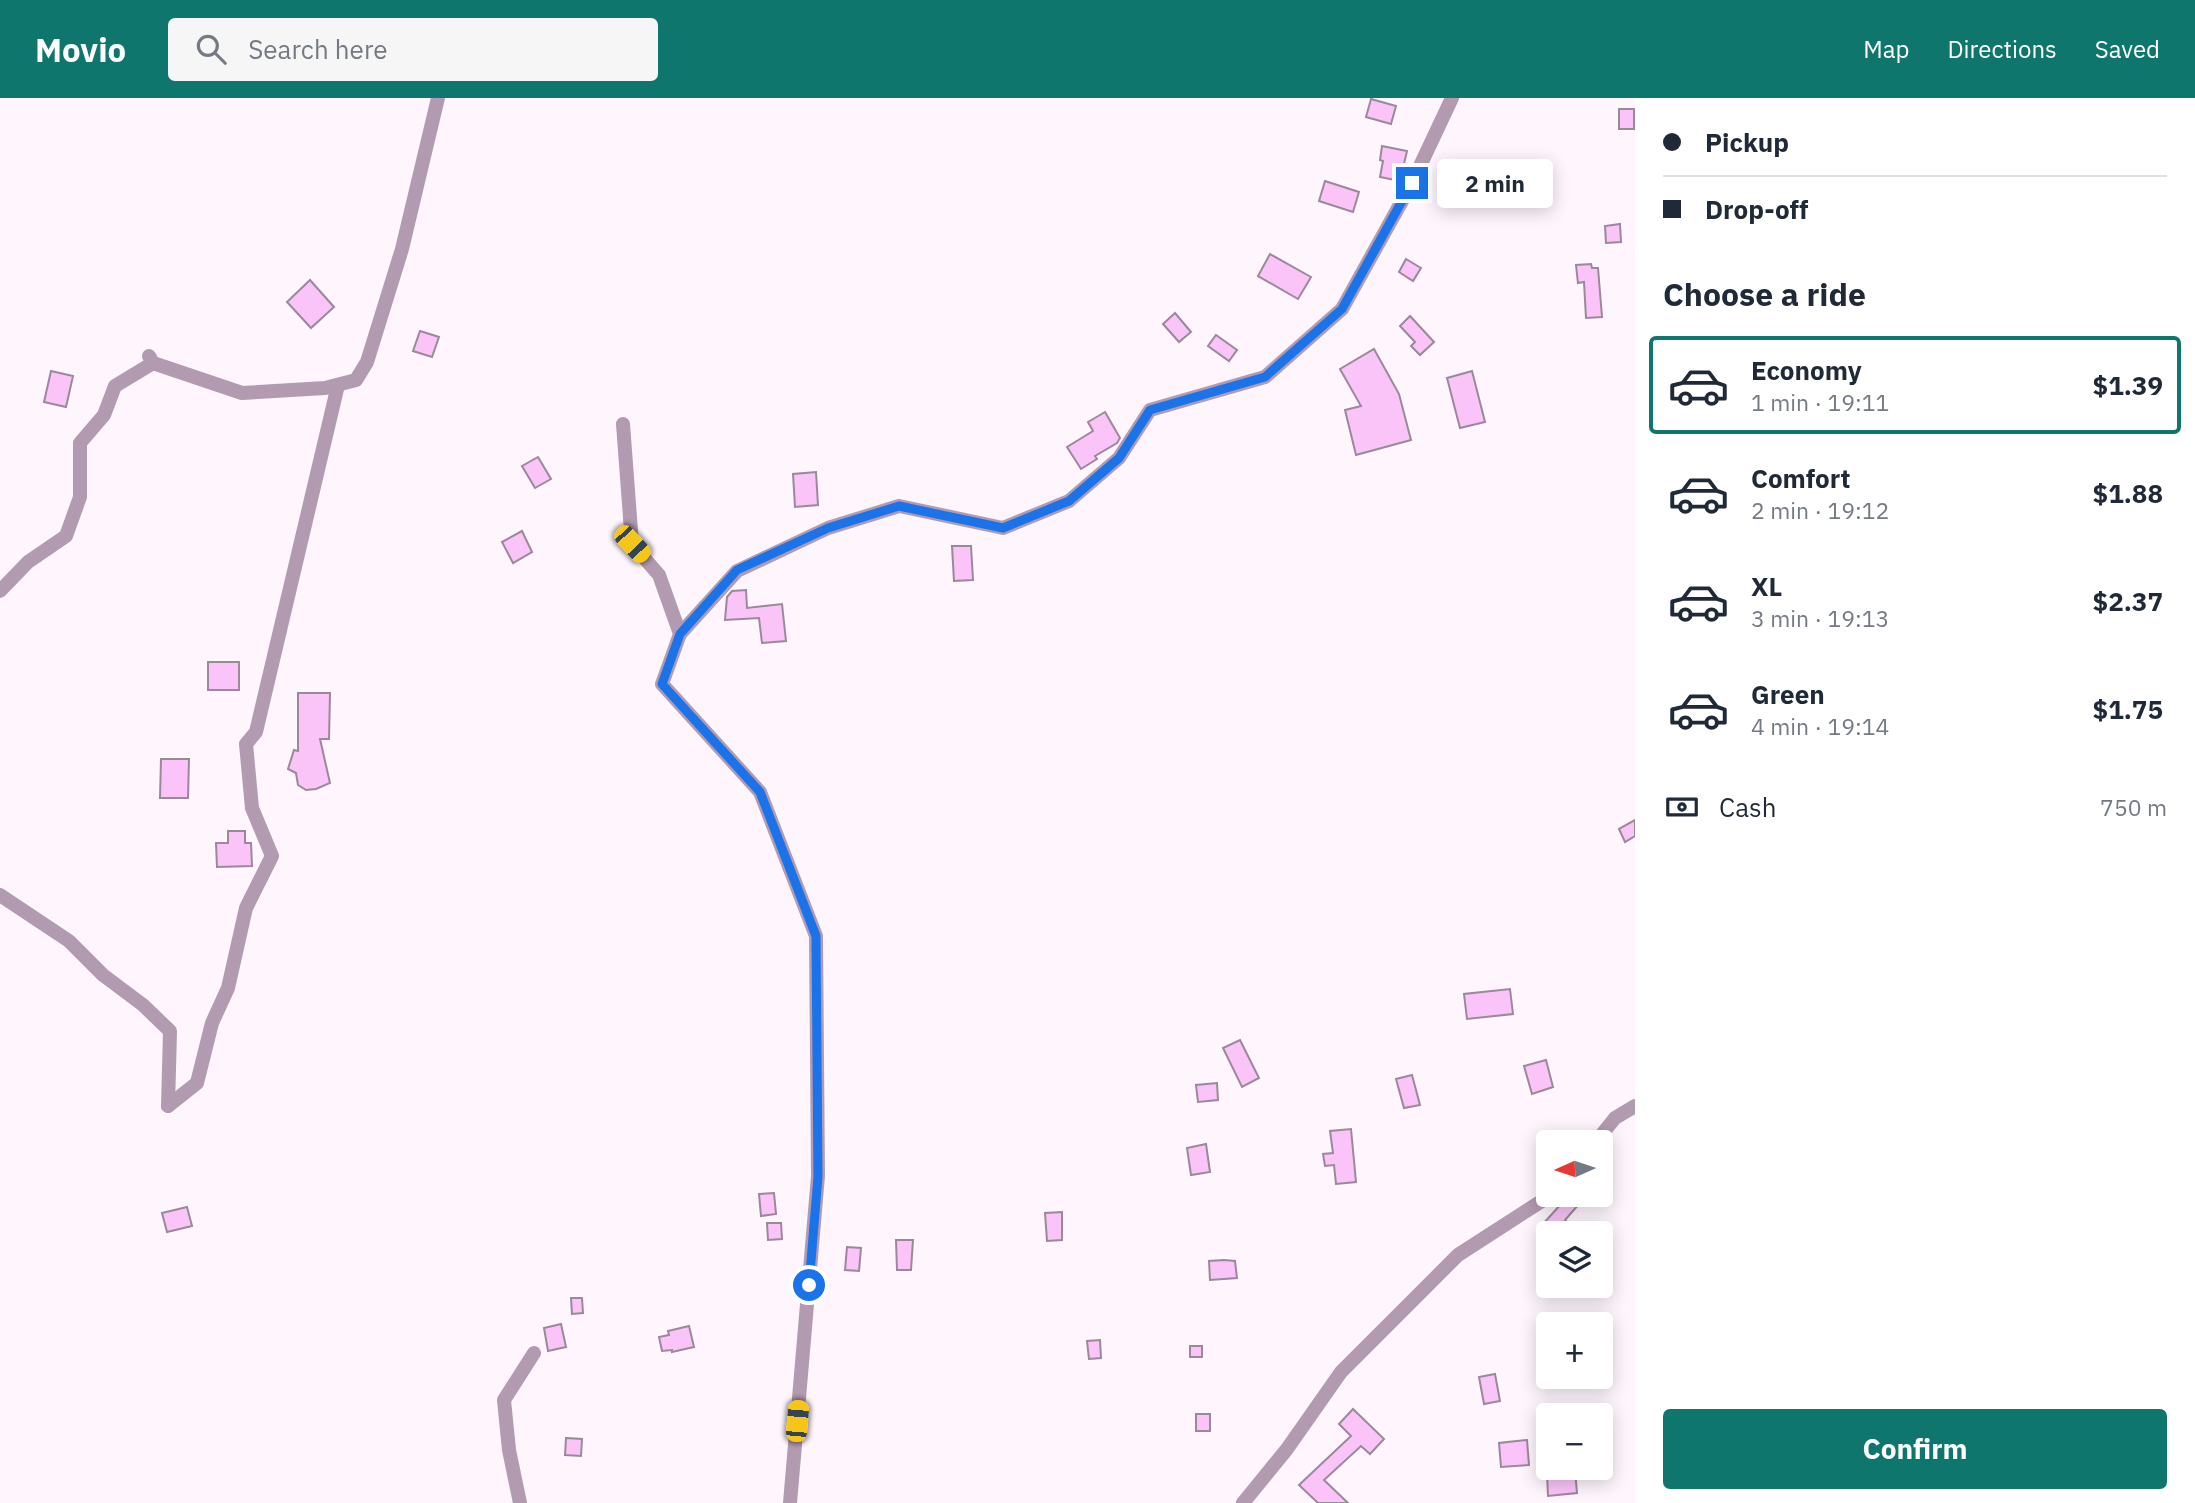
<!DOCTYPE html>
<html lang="en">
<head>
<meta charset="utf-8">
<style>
	:root { --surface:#fff; --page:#f6f6f7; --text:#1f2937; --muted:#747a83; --line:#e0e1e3; --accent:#0f766e }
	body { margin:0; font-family:"IBM Plex Sans",sans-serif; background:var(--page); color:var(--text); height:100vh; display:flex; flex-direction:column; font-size:26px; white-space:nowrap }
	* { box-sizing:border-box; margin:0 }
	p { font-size:23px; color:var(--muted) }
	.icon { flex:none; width:38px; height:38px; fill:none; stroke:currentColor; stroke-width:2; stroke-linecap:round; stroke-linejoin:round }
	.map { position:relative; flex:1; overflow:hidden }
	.drawer { display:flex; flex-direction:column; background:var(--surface); width:560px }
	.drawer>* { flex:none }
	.banner { display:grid; align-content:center; height:154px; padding:0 28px; background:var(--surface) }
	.needle { width:46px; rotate:267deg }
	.fabs { position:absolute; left:1536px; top:1032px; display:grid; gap:14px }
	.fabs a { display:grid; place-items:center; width:77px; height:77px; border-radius:7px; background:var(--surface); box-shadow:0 4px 18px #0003; font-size:35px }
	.end { position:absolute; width:32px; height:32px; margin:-16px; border:9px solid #1a73e8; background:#fff; box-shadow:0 0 0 4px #fff }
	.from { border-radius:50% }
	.bubble { position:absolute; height:49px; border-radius:7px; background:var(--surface); box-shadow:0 4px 18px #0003; font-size:23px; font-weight:800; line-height:49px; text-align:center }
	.car { position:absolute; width:21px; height:42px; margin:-21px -10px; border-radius:9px; box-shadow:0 0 5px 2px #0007; background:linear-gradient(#f5c518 24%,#345 0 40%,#f5c518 0 76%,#345 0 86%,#f5c518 0) }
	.banner b { display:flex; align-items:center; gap:24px; height:66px; font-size:26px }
	.banner b+b { border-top:2px solid var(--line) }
	.banner i { width:18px; height:18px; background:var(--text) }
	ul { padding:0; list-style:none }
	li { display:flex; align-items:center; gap:21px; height:98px; margin:0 14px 10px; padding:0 14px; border:4px solid transparent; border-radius:7px }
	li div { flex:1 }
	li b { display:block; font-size:26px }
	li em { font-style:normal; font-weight:800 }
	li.selected { border-color:var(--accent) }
	li>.icon { width:63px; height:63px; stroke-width:1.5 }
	h2 { padding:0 28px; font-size:32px; line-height:84px }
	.pay { display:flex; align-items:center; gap:18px; height:77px; padding:0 28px; font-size:26px }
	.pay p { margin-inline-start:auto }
	.primary-button { display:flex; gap:14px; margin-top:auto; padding:14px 28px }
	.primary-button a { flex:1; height:80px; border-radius:7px; background:var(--accent); color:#fff; font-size:28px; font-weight:800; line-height:80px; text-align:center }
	header { display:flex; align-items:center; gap:42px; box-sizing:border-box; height:98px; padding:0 35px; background:var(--accent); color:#fff }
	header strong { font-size:33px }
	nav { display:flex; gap:38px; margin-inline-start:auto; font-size:24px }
	.search { width:490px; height:63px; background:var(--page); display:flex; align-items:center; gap:18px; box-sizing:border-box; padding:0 24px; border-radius:7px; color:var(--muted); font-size:26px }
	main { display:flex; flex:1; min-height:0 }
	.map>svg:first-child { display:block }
	.building { fill:#fac4f8; stroke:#9b889a; stroke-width:2 }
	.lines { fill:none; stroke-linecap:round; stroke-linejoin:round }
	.minor { stroke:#b29ab1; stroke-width:14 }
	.route { stroke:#1a73e8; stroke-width:9 }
</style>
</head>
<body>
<header>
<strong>Movio</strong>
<div class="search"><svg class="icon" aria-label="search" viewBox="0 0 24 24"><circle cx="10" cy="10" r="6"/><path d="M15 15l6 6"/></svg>Search here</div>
<nav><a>Map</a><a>Directions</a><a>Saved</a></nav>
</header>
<main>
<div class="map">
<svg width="1635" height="1405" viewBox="0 0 1635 1405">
	<rect width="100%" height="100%" fill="#fef5fd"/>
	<g class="building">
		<polygon points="1371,1 1396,8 1391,26 1366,19"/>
		<rect x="1619" y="11" width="15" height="20"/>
		<polygon points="1382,48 1407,53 1400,83 1380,79 1383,63 1380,62"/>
		<polygon points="1325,83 1359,94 1353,114 1319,103"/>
		<polygon points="1620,126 1621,144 1606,145 1605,128"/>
		<polygon points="1270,156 1311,179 1298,201 1258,178"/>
		<polygon points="1406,161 1421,170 1413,183 1399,174"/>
		<polygon points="1591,166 1592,170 1598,170 1602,219 1586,220 1584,184 1578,185 1576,167"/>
		<polygon points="310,182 334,209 311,230 287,204"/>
		<polygon points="1175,215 1191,234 1179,244 1163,226"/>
		<polygon points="1410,218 1434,244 1420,257 1411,248 1415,244 1400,228"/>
		<polygon points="420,233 439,239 432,259 413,253"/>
		<polygon points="1216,237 1237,252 1229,263 1208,248"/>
		<polygon points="1374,251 1399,296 1411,342 1356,357 1345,312 1361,308 1340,271"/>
		<polygon points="51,273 73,278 66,309 44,304"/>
		<polygon points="1472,273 1485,324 1460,330 1447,280"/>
		<polygon points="1105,314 1120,340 1117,345 1095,358 1097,361 1081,371 1067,349 1093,333 1088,324"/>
		<polygon points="538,359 551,381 535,390 522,368"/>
		<polygon points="816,374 818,407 795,409 793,376"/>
		<polygon points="522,433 532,454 513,465 502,444"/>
		<polygon points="952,448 971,448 973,482 954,483"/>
		<polygon points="746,492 747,510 782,506 786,543 762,545 759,520 725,522 727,499 732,493"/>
		<rect x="208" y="564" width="31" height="28"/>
		<polygon points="298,595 330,595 329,641 320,641 330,685 316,691 306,692 298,687 296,675 288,671 294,652 298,653"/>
		<polygon points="161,661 189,661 188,700 160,700"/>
		<polygon points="1635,722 1635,738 1625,744 1619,731"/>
		<polygon points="228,733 245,733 245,745 251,745 252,768 217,769 216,745 228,745"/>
		<polygon points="1510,891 1513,916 1467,921 1464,896"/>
		<polygon points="1240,942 1259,980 1242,989 1223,950"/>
		<polygon points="1546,962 1553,989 1532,996 1524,968"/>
		<polygon points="1412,977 1420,1007 1404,1010 1396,981"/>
		<polygon points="1217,985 1218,1002 1198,1004 1196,987"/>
		<polygon points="1351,1031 1356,1084 1336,1086 1334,1067 1325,1068 1323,1056 1333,1055 1330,1033"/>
		<polygon points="1206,1046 1210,1074 1191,1077 1187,1050"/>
		<polygon points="774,1095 776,1116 761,1118 759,1096"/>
		<polygon points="1569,1097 1587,1097 1565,1122 1578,1136 1552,1136 1543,1126"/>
		<polygon points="187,1109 192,1128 167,1134 162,1115"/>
		<polygon points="1062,1114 1062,1142 1047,1143 1045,1115"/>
		<polygon points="767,1125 781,1125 782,1141 768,1142"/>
		<polygon points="896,1142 913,1142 911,1172 897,1172"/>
		<polygon points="847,1149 861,1150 859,1173 845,1172"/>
		<polygon points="1224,1162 1235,1163 1237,1180 1210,1182 1209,1163"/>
		<polygon points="571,1200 582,1200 583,1215 572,1216"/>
		<polygon points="561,1226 566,1249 548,1253 544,1230"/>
		<polygon points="689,1228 694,1249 672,1254 672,1252 662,1253 659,1239 669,1237 668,1233"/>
		<polygon points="1100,1242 1101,1260 1089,1261 1087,1243"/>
		<rect x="1190" y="1248" width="12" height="11"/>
		<polygon points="1495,1276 1500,1303 1484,1306 1479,1279"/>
		<polygon points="1353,1311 1384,1341 1370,1356 1361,1348 1324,1382 1348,1405 1318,1405 1299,1387 1351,1338 1339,1326"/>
		<rect x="1196" y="1316" width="14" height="17"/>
		<polygon points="566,1340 582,1341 581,1358 565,1357"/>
		<polygon points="1527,1342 1529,1367 1501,1369 1499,1345"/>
		<polygon points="1575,1372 1577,1395 1548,1398 1547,1375"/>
	</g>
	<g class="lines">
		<g class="minor">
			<polyline points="149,258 153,265 242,295 325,290 356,282 367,264 402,151 438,0"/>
			<polyline points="623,326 632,446 659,477 680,536 662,586 760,694 816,838 818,1078 790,1405"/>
			<polyline points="0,493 28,464 66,438 80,399 80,345 104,317 115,288 153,265"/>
			<polyline points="680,536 737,473 828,430 899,408 1003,430 1069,403 1119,360 1150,312 1265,279 1342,211 1412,85 1452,0"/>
			<polyline points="0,797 69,843 103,877 143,907 170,933 168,1008"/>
			<polyline points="168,1008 197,985 212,925 228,890 246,810 272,758 252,710 246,646 256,634 338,287"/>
			<polyline points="1595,1045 1615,1020 1635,1008"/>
			<polyline points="520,1405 509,1352 504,1302 534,1255"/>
			<polyline points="1243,1405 1287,1351 1341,1274 1458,1157 1551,1097"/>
		</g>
	</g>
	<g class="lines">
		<polyline class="route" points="809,1187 818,1079 816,838 760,694 662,586 680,536 737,472 828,430 899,408 1003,430 1069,403 1119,360 1150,312 1265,279 1342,211 1412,85"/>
	</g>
</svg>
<div class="fabs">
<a><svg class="needle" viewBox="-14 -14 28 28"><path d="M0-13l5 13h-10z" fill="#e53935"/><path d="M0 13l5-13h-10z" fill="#747a83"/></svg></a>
<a><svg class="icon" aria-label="layers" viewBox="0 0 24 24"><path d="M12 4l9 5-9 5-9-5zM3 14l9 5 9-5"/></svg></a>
<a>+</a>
<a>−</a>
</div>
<i class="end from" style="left:809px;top:1187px"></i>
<i class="end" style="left:1412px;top:85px"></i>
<div class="bubble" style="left:1437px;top:61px;width:116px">2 min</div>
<i class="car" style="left:632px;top:446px;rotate:137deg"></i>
<i class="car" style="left:797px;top:1323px;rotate:5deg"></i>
</div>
<section class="drawer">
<div class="banner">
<b><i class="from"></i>Pickup</b>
<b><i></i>Drop-off</b>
</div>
<h2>Choose a ride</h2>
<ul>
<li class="selected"><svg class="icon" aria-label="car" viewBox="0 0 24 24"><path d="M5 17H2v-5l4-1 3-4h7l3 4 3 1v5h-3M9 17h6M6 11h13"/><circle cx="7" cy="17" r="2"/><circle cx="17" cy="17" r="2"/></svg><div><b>Economy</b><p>1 min · 19:11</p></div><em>$1.39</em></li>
<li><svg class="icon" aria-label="car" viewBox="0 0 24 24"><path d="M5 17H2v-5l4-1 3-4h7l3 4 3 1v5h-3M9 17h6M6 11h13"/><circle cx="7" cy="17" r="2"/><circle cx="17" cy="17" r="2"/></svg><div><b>Comfort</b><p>2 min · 19:12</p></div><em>$1.88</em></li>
<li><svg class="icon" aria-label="car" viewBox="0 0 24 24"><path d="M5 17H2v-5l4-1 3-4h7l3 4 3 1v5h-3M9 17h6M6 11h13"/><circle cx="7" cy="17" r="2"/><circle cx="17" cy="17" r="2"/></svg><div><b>XL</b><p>3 min · 19:13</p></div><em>$2.37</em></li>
<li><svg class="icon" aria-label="car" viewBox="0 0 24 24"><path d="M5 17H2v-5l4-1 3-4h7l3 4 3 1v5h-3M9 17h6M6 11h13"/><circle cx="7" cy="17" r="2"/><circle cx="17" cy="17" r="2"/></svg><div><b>Green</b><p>4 min · 19:14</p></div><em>$1.75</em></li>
</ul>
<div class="pay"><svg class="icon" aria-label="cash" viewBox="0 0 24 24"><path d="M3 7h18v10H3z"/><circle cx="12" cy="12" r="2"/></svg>Cash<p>750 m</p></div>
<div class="primary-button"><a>Confirm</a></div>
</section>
</main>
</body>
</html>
